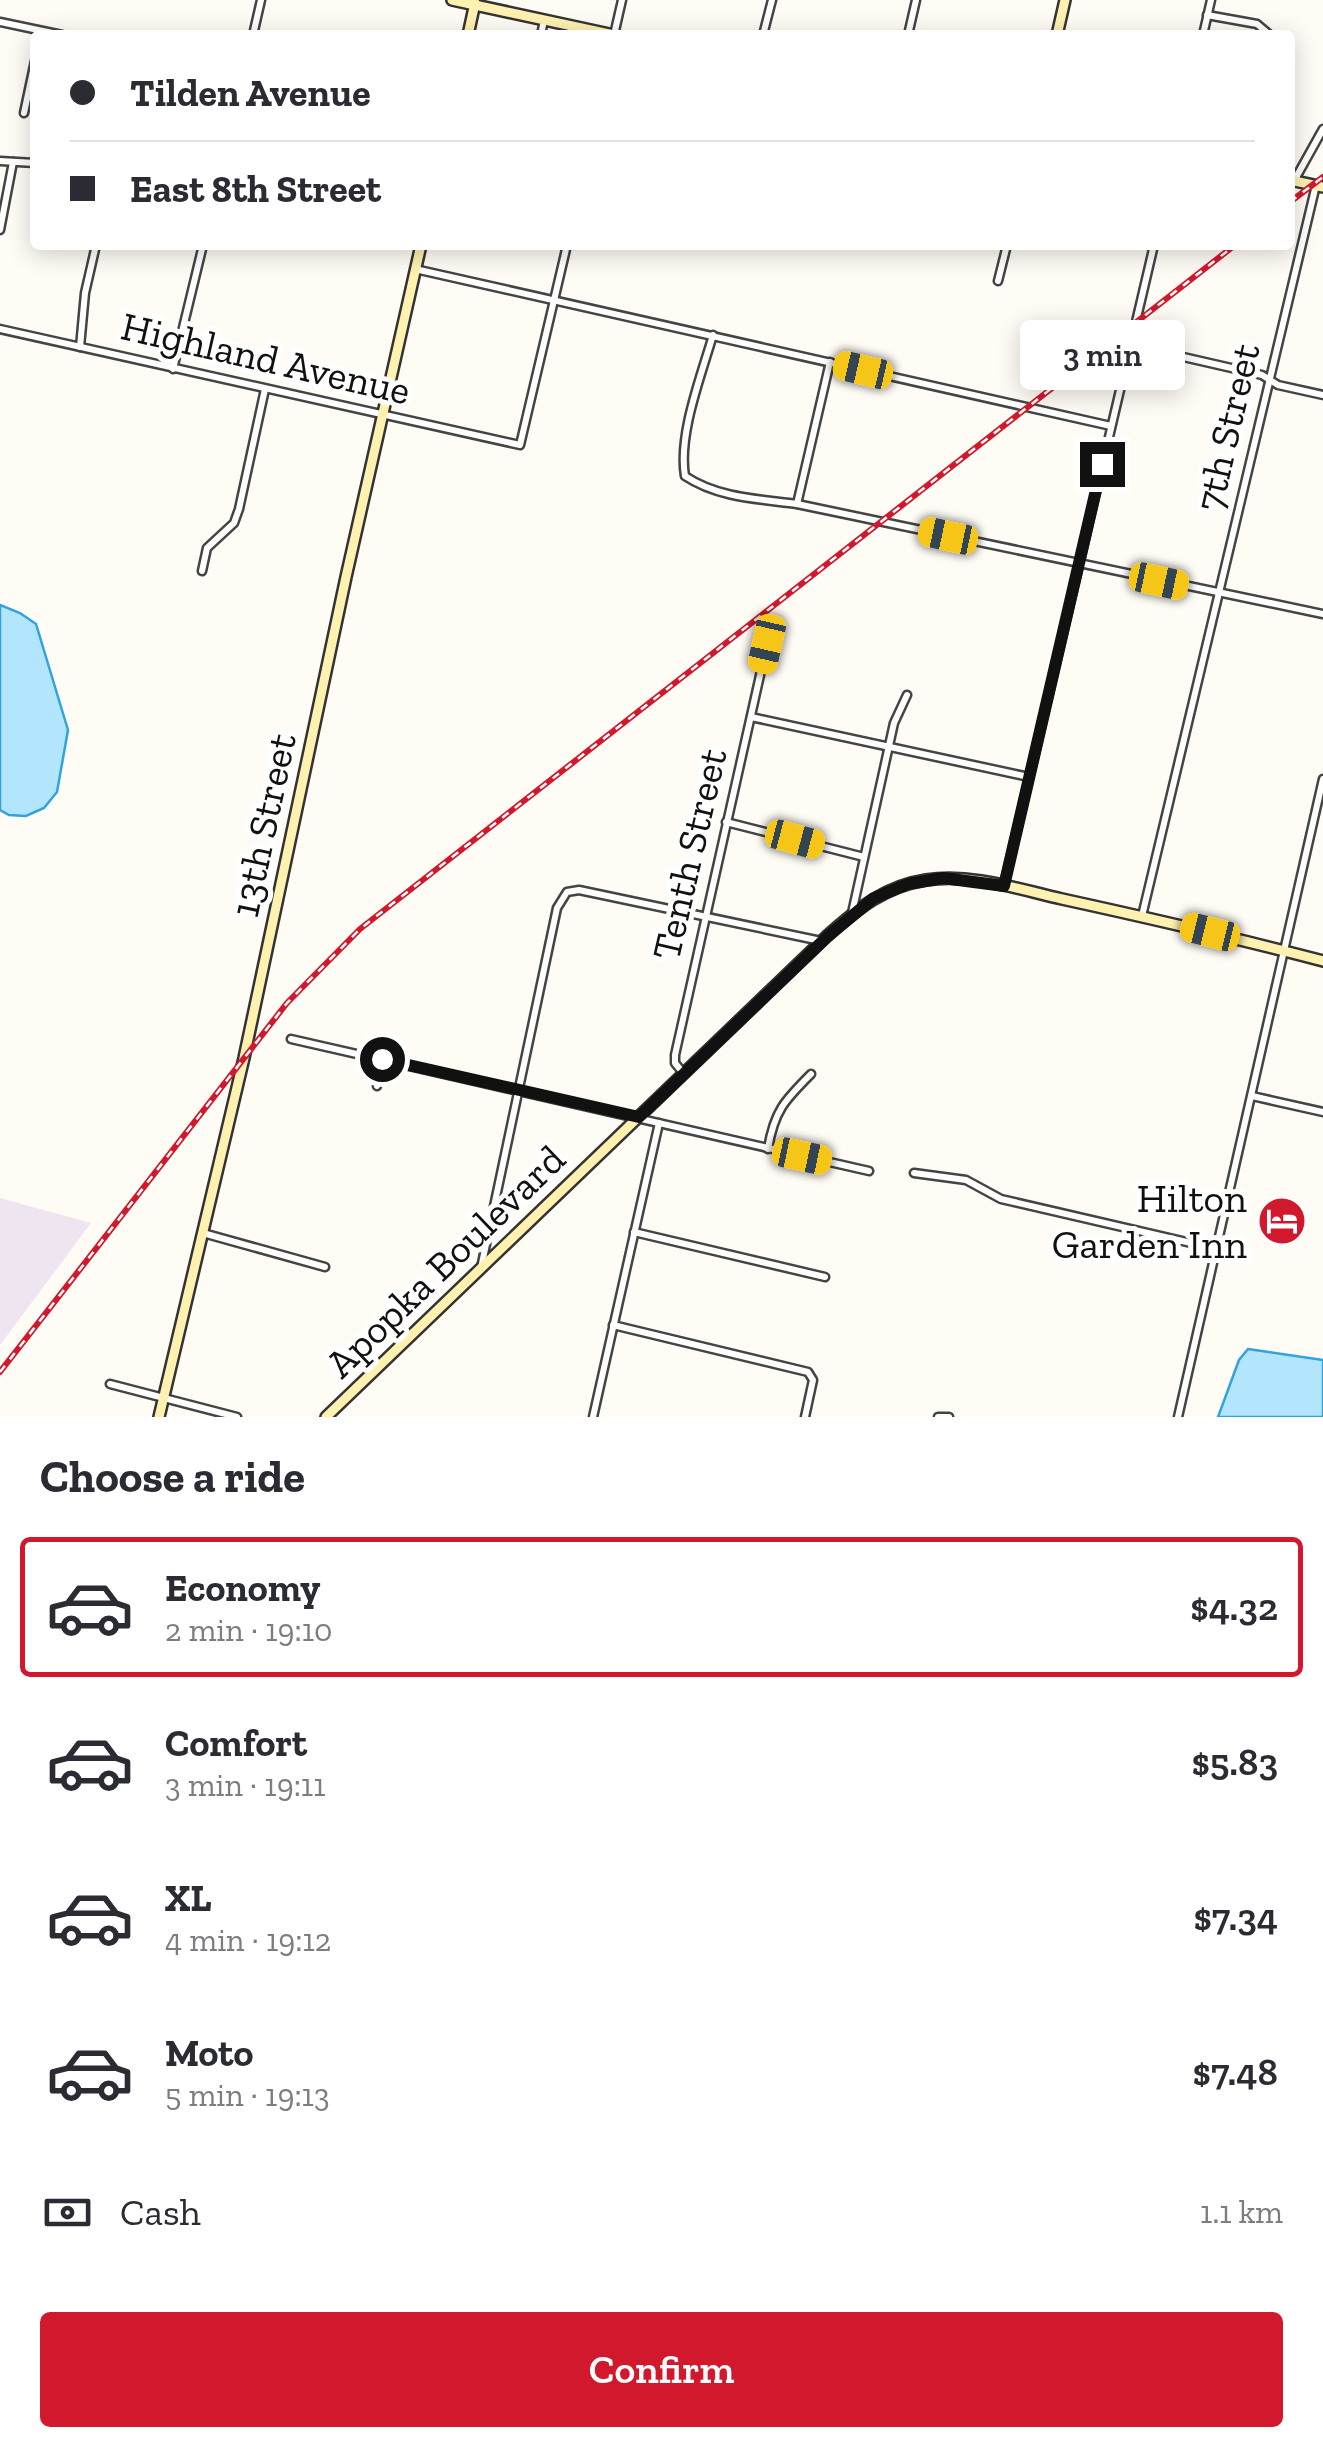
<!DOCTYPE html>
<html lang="en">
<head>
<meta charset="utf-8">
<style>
	:root { --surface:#fff; --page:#f2f2f3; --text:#2b2b33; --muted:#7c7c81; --line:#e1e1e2; --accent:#d2182d }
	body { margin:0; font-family:"Zilla Slab",serif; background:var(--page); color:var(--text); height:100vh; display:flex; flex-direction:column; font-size:38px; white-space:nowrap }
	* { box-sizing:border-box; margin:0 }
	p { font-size:32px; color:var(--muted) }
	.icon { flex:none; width:55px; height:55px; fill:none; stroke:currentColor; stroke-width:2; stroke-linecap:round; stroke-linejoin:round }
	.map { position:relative; height:1417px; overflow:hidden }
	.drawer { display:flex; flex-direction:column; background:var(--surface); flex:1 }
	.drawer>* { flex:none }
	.guide { position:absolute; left:30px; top:30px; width:1265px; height:220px; border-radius:10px; box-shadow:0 5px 25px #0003; display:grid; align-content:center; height:220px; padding:0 40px; background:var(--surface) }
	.end { position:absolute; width:45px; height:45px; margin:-22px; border:12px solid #111; background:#fff; box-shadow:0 0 0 5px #fff }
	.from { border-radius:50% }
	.bubble { position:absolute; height:70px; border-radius:10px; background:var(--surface); box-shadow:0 5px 25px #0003; font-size:32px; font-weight:600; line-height:70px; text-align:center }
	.car { position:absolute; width:30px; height:60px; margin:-30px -15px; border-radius:12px; box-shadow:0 0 8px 2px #0007; background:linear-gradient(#f5c518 24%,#345 0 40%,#f5c518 0 76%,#345 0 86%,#f5c518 0) }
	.guide b { display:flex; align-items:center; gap:35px; height:95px; font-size:38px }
	.guide b+b { border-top:2px solid var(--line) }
	.guide i { width:25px; height:25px; background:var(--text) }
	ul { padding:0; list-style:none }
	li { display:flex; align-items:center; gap:30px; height:140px; margin:0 20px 15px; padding:0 20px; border:5px solid transparent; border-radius:10px }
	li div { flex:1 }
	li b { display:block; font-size:38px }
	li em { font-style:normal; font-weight:600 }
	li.on { border-color:var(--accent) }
	li>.icon { width:90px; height:90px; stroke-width:1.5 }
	h2 { padding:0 40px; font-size:45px; line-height:120px }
	.pay { display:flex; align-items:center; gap:25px; height:110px; padding:0 40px; font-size:38px }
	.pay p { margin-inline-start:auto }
	.primary-button { display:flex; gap:20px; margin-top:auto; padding:20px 40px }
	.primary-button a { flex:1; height:115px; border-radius:10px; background:var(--accent); color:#fff; font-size:40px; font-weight:600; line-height:115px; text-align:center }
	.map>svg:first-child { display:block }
	.industrial { fill:#eee5f0 }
	.water { fill:#b3e6fd; stroke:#32a3dc; stroke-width:2.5 }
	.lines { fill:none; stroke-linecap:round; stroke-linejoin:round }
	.street-casing { stroke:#444; stroke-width:11 }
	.secondary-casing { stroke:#333; stroke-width:14 }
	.street { stroke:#fff; stroke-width:6 }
	.secondary { stroke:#fff1b0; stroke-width:9 }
	.rail-casing { stroke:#d2182d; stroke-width:6 }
	.rail { stroke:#fff; stroke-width:2.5; stroke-dasharray:8; stroke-linecap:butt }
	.route { stroke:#111; stroke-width:12 }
	.labels { text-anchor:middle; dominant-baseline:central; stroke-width:10; stroke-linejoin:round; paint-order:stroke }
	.street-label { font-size:40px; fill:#111; stroke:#fff }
	.poi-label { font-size:40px; fill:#111; stroke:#fff; text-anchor:end }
</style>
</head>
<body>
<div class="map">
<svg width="1323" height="1417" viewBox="0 0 1323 1417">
	<rect width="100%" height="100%" fill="#fffcf5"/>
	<polygon class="industrial" points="0,1198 91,1223 0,1345"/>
	<g class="water">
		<polygon points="0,605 20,613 36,624 68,730 57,792 44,808 26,816 9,815 0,810"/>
		<polygon points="1248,1349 1323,1360 1323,1417 1218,1417 1239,1360"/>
	</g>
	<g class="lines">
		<g class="street-casing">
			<g id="street">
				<polyline points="1207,15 1257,24 1270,35"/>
				<polyline points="0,22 62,35"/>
				<polyline points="253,35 261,0"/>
				<polyline points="541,35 544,20"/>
				<polyline points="614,35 622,0"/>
				<polyline points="763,35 772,0"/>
				<polyline points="908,35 916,0"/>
				<polyline points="1203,35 1211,0"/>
				<polyline points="24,113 35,61"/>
				<polyline points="0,161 35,163"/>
				<polyline points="1294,181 1323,129"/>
				<polyline points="0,230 13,162"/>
				<polyline points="415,269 1111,426"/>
				<polyline points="998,281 1007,245"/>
				<polyline points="0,329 520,445 567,245"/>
				<path d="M713,335C701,376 678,435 685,476C718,498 759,499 797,504L1323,614"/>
				<polyline points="1131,345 1262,375 1278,385 1323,395"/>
				<polyline points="80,347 85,293 96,245"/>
				<polyline points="173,369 203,245"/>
				<polyline points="797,504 830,362"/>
				<polyline points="202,571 207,548 234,523 239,509 265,389"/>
				<polyline points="751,717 1029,777"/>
				<polyline points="726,822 864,857"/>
				<polyline points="1004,885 1154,245"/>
				<polyline points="852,913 894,723 907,695"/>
				<polyline points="1142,916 1316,185"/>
				<polyline points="291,1039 869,1171"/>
				<polyline points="684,1074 675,1063 675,1055 767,644"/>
				<polyline points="377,1086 382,1059"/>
				<polyline points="1252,1096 1323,1112"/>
				<path d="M768,1149C774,1111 785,1100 811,1074"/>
				<polyline points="914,1173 966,1180 1001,1199 1217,1249"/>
				<polyline points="634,1232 825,1277"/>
				<polyline points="203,1233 325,1267"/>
				<polyline points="481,1268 557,908 567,892 579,890 821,941"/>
				<polyline points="613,1325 808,1372 813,1380 805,1417"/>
				<polyline points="110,1384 237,1417"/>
				<polyline points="593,1417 659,1123"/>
				<polyline points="938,1417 949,1417"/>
				<polyline points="1178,1417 1323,779"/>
			</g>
		</g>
		<g class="secondary-casing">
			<g id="secondary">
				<polyline points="452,0 614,35"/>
				<polyline points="468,35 475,3"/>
				<polyline points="1057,35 1065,0"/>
				<polyline points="1290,180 1323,187"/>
				<polyline points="159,1417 244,1058 346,577 421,245"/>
				<path d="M326,1417L827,936C857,909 885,886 926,880C971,873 1018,889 1062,899C1149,918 1236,938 1323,961"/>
			</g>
		</g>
		<use href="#street" class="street"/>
		<use href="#secondary" class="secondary"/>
		<g class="rail-casing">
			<g id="rail">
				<polyline points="1290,202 1323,177"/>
				<polyline points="0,1372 287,1003 360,929 1235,245"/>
			</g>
		</g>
		<use href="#rail" class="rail"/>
	</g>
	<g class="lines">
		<polyline class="route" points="382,1059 639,1117 828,936 874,898 908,884 943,878 1004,886 1102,464"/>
	</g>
	<defs>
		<g id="hotel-disc" transform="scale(2.5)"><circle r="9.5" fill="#d2182d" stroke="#fff"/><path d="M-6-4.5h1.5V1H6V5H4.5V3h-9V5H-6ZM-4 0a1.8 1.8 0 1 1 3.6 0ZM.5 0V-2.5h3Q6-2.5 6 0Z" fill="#fff"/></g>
	</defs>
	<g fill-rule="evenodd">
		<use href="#hotel-disc" x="1282" y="1221"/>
	</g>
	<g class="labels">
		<g class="street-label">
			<text transform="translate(266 358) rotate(13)">Highland Avenue</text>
			<text transform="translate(1227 427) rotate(-77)">7th Street</text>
			<text transform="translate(263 825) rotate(-78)">13th Street</text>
			<text transform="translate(689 854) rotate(-77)">Tenth Street</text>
			<text transform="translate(445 1261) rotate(-44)">Apopka Boulevard</text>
		</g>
		<g class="poi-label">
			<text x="1247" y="1198">Hilton<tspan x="1247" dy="46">Garden Inn</tspan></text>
		</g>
	</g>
</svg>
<i class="end from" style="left:382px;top:1059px"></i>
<i class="end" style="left:1102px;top:464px"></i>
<div class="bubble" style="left:1020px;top:320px;width:165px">3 min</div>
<i class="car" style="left:863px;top:370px;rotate:283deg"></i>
<i class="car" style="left:948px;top:536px;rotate:282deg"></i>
<i class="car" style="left:1159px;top:581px;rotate:102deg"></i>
<i class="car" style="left:767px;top:644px;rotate:193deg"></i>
<i class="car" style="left:795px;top:839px;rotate:105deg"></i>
<i class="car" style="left:1210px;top:932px;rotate:284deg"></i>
<i class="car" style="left:802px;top:1156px;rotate:102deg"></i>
<div class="guide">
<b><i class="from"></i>Tilden Avenue</b>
<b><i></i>East 8th Street</b>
</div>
</div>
<section class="drawer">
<h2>Choose a ride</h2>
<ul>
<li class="on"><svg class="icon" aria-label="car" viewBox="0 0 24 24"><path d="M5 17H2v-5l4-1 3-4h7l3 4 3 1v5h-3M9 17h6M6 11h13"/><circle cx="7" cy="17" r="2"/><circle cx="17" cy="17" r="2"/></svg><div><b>Economy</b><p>2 min · 19:10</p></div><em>$4.32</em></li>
<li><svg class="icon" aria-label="car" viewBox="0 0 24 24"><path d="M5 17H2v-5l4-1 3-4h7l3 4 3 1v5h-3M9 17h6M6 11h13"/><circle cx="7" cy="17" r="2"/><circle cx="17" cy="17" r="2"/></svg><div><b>Comfort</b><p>3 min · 19:11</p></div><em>$5.83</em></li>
<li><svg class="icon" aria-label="car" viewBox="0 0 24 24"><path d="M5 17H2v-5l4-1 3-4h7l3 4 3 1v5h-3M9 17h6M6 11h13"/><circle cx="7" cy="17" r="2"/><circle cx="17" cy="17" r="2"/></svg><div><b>XL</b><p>4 min · 19:12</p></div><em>$7.34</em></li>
<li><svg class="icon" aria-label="car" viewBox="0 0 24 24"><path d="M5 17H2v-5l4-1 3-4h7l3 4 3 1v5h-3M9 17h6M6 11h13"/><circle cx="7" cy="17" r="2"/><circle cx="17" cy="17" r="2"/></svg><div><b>Moto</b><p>5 min · 19:13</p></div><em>$7.48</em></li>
</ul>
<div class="pay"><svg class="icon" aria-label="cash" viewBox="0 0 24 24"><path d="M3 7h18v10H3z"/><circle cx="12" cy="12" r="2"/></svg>Cash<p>1.1 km</p></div>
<div class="primary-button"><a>Confirm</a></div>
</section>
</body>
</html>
